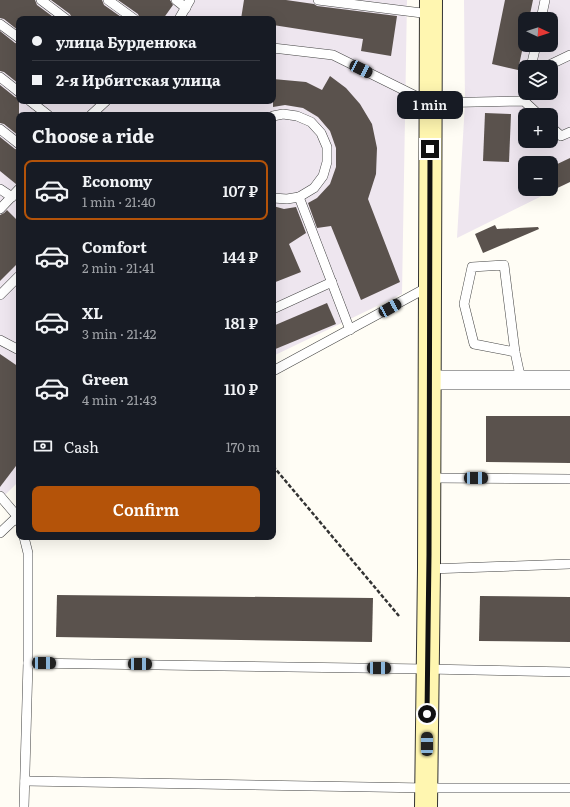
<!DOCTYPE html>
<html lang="en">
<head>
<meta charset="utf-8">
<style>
	:root { --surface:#171b24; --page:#20242c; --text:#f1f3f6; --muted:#9ea1a6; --line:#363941; --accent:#b45309 }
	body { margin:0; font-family:Literata,serif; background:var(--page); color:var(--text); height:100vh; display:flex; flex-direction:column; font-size:15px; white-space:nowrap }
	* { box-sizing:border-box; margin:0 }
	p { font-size:13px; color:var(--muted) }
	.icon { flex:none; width:22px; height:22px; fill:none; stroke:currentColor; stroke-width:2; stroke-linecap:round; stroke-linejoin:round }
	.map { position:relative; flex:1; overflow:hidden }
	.side { position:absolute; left:16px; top:112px; width:260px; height:428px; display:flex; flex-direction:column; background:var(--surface); border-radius:8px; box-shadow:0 4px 16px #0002 }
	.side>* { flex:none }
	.guide { position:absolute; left:16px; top:16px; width:260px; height:88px; border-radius:8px; box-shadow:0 4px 16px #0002; display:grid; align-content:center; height:88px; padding:0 16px; background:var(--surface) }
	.needle { width:26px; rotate:94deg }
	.fabs { position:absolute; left:518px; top:12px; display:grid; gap:8px }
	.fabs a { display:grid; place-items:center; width:40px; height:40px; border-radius:8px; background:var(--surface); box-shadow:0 4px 16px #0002; font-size:20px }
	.end { position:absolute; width:18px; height:18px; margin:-9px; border:5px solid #111; background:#fff; box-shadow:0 0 0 2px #fff }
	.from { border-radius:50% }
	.bubble { position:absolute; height:28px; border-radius:8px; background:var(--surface); box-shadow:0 4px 16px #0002; font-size:13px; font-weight:600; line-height:28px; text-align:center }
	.car { position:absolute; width:12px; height:24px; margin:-12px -6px; border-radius:5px; box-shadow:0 0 3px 1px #0007; background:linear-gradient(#222 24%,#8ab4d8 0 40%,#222 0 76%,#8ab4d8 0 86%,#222 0) }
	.guide b { display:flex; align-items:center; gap:14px; height:38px; font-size:15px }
	.guide b+b { border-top:1px solid var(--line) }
	.guide i { width:10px; height:10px; background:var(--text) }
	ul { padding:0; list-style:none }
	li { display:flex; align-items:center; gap:12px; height:60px; margin:0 8px 6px; padding:0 8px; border:2px solid transparent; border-radius:8px }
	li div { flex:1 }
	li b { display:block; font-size:15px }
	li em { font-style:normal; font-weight:600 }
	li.active { border-color:var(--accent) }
	li>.icon { width:36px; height:36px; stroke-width:1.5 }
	h2 { padding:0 16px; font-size:18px; line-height:48px }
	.pay { display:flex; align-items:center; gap:10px; height:44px; padding:0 16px; font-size:15px }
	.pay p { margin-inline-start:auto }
	.cta { display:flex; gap:8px; margin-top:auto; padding:8px 16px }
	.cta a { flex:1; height:46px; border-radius:8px; background:var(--accent); color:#fff; font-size:16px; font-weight:600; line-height:46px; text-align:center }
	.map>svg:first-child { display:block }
	.industrial { fill:#eee6ef; fill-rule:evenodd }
	.building { fill:#5a524d }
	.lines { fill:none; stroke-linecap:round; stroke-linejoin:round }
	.lane-casing { stroke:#444; stroke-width:10 }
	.street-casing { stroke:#444; stroke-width:20 }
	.secondary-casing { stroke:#333; stroke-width:24 }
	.path { stroke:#333; stroke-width:2.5; stroke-dasharray:4 2; stroke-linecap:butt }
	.lane { stroke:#fff; stroke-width:9 }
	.street { stroke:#fff; stroke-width:19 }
	.secondary { stroke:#fff6b0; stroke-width:22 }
	.route { stroke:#111; stroke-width:5 }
</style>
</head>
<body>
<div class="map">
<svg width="570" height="807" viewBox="0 0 570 807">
	<rect width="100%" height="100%" fill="#fffdf5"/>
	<g class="industrial">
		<path d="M0,0H407L402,294L273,356V115H19V481L0,500ZM19,19H273V101H19Z"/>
		<path d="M464,0H570V182L457,238L465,103ZM525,19H551V45H525ZM525,67H551V93H525ZM525,115H551V141H525ZM525,163H551V189H525Z"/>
	</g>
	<g class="building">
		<polygon points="0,0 35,0 37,5 56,19 19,19 19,31 4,19 0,18"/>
		<polygon points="51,0 102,0 104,5 124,19 72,19 70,14"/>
		<polygon points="118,0 170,0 173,5 163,19 140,19 138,14"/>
		<polygon points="244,0 286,0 314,4 317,6 397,16 391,56 361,51 363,39 273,25 273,19 241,19"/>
		<polygon points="505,0 533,0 529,19 525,19 525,37 518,70 492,64"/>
		<polygon points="0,31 15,43 19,44 19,84 4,72 0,71"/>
		<polygon points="330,76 346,88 360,104 372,124 377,148 376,174 368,199 400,282 361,300 331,226 317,228 308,203 317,198 330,184 336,167 336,148 330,131 318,117 303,108 285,105 273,107 273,79 306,82 322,90"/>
		<polygon points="0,85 15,97 19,98 19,136 4,124 0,123"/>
		<polygon points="485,113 511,114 509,162 483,161"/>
		<polygon points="0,137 15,149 19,150 19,183 16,184 0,171"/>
		<polygon points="570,158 570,182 551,191 551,167"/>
		<polygon points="273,206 284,209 296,207 306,233 289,244 301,272 273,283"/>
		<polygon points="7,210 19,222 19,262 0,281 0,215 4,213"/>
		<polygon points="495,225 497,229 538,227 539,229 483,253 475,234"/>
		<polygon points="327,303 336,324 273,350 273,326"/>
		<polygon points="0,354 19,367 19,462 0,487"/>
		<polygon points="486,416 570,416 570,463 486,462"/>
		<polygon points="57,595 373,598 372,642 56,637"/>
		<polygon points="480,596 570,597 570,642 479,641"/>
	</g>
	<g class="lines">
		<g class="lane-casing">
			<g id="lane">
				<polyline points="41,0 66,19"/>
				<polyline points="108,0 134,19"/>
				<polyline points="176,0 186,8"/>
				<polyline points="318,0 430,14"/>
				<polyline points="179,19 190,0"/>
				<polyline points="541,19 545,0"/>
				<polyline points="0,24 19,38"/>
				<polyline points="273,48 333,55 430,103 524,101 539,115"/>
				<polyline points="531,67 536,45"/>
				<polyline points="545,67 570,55"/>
				<polyline points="0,77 19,92"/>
				<polyline points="30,101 48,115"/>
				<polyline points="91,115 106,101"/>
				<polyline points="273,116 283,114 297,116 311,122 321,133 327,147 327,162 323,176 314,188 299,197 287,199 273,198"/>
				<polyline points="551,127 561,136 570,132"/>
				<polyline points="0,129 19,144"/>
				<polyline points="0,189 12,197"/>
				<polyline points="299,197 350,330"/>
				<polyline points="0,209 19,189"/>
				<polyline points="0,295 19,276"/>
				<polyline points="273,309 332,282"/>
				<polyline points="0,340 19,350"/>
				<polyline points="515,352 474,344 464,304 472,267 504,265 515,352 521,380"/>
				<polyline points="273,371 428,287"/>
				<polyline points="429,478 570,479"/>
				<polyline points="0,496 17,516 19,522"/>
				<polyline points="0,533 19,515"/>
				<polyline points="24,537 28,553 28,663 24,807"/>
				<polyline points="429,569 570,564"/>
				<polyline points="28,663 427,669 570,672"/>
				<polyline points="25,781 427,788 570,788"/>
			</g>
		</g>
		<g class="street-casing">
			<polyline id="street" points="429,380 570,380"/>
		</g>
		<g class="secondary-casing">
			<polyline id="secondary" points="426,807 429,569 431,0"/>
		</g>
		<polyline class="path" points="273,466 399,616"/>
		<use href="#lane" class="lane"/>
		<use href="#street" class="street"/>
		<use href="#secondary" class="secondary"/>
	</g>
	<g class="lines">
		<polyline class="route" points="427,714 429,554 430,149"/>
	</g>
</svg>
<div class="fabs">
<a><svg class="needle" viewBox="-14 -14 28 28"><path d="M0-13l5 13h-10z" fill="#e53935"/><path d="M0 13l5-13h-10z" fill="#9ea1a6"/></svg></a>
<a><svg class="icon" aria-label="layers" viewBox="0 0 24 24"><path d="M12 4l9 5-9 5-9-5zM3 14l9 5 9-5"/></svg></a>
<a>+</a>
<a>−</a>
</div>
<i class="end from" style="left:427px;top:714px"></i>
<i class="end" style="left:430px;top:149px"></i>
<div class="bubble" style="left:397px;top:91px;width:66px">1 min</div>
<i class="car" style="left:361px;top:69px;rotate:116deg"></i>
<i class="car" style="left:390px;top:308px;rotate:61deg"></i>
<i class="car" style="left:476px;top:478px;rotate:90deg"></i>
<i class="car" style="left:44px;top:663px;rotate:91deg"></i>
<i class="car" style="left:140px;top:664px;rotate:91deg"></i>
<i class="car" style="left:379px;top:668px;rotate:91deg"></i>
<i class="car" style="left:427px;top:744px;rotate:0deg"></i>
<div class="guide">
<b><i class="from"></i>улица Бурденюка</b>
<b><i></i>2-я Ирбитская улица</b>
</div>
<section class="side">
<h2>Choose a ride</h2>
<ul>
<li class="active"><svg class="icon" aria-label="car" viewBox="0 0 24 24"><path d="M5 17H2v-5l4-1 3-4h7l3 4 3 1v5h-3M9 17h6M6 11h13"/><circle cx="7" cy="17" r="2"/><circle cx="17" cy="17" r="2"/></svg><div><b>Economy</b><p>1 min · 21:40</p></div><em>107 ₽</em></li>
<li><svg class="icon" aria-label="car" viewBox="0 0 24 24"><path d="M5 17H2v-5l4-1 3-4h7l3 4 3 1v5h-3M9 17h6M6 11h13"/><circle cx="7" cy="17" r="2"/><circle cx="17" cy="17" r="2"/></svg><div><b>Comfort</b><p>2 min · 21:41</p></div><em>144 ₽</em></li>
<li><svg class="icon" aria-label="car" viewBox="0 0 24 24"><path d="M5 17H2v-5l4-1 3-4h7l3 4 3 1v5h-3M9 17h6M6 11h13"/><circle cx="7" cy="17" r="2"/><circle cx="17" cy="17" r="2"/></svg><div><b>XL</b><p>3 min · 21:42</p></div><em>181 ₽</em></li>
<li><svg class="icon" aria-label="car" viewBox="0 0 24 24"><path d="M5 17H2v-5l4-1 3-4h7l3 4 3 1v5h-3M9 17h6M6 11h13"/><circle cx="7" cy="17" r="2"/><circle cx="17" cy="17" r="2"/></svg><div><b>Green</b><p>4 min · 21:43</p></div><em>110 ₽</em></li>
</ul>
<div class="pay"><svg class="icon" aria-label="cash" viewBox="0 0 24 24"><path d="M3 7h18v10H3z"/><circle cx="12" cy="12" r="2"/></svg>Cash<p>170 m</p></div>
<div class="cta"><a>Confirm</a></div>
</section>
</div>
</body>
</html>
